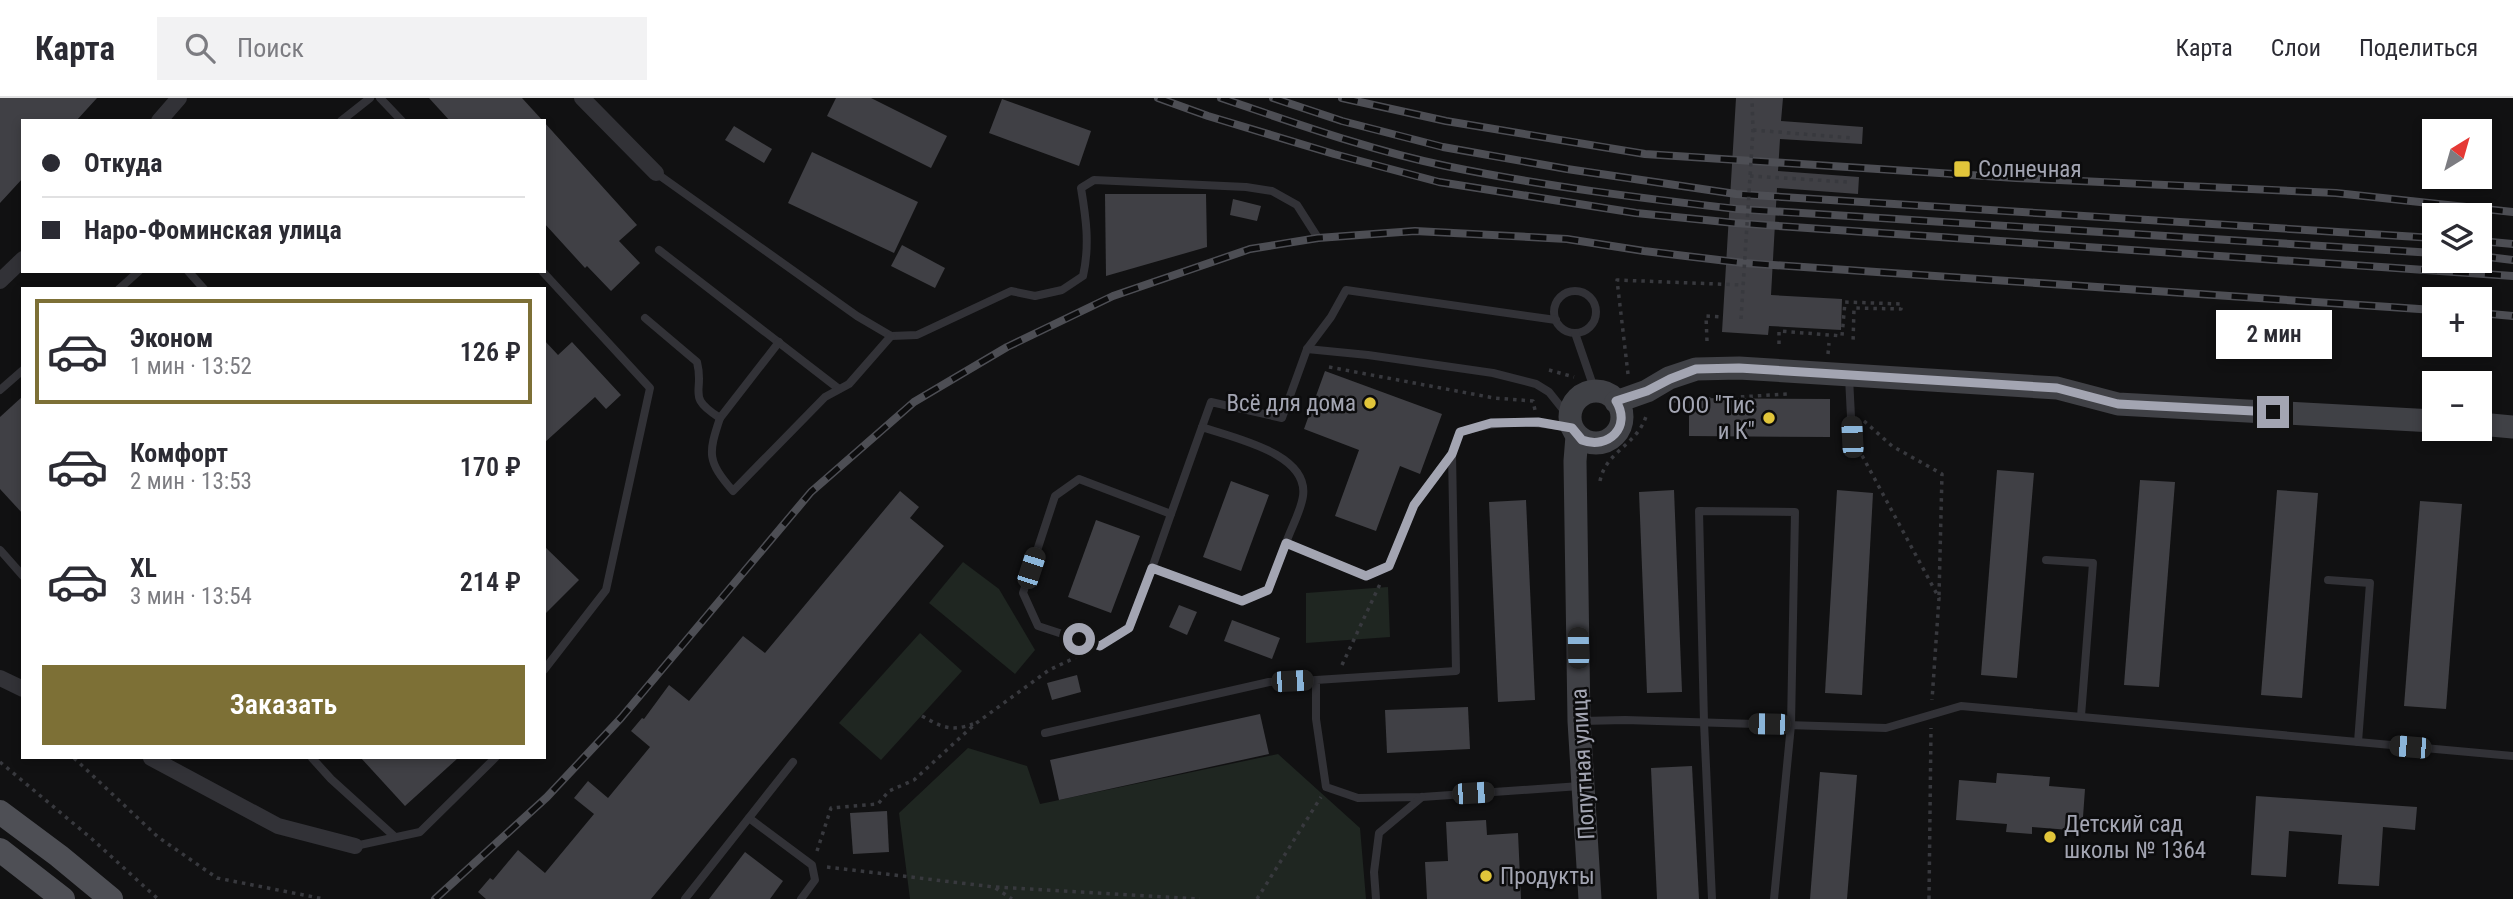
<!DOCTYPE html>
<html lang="ru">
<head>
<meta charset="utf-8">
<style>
	:root { --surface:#fff; --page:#f2f2f3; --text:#2b2b33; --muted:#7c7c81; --line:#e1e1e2; --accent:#7d7036 }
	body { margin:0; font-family:"Roboto Condensed",sans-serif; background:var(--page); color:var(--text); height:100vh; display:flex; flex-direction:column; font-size:26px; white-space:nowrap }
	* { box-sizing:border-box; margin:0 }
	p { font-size:23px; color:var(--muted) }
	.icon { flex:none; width:38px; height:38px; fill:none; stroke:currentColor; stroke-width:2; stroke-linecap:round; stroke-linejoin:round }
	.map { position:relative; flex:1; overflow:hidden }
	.sheet { position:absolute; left:21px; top:189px; width:525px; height:472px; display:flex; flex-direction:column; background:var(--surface); border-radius:0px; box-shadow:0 4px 10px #0003 }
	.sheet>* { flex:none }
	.top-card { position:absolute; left:21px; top:21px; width:525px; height:154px; border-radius:0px; box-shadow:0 4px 10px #0003; display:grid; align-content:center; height:154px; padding:0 21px; background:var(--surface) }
	.needle { width:46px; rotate:37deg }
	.buttons { position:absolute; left:2422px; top:21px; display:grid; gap:14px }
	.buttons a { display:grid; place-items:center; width:70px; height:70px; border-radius:0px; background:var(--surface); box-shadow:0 4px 10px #0003; font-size:35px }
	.end { position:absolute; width:32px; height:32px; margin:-16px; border:9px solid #a3a5b2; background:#111; box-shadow:0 0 0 4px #111 }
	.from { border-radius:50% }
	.bubble { position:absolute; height:49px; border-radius:0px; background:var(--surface); box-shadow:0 4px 10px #0003; font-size:23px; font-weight:600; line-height:49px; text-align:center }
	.car { position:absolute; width:21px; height:42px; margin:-21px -10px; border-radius:9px; box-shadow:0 0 5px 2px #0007; background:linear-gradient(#222 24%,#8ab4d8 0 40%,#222 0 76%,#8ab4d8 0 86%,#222 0) }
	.top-card b { display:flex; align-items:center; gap:24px; height:66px; font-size:26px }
	.top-card b+b { border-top:2px solid var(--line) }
	.top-card i { width:18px; height:18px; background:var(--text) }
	ul { padding:12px 0 0; list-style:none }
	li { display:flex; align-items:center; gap:21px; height:105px; margin:0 14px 10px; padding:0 7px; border:4px solid transparent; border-radius:0px }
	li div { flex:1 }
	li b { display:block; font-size:26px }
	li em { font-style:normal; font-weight:600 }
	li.active { border-color:var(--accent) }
	li>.icon { width:63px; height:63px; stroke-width:1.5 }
	.action { display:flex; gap:14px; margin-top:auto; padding:14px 21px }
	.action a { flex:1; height:80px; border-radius:0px; background:var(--accent); color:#fff; font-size:28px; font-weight:600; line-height:80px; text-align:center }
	header { display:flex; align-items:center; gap:42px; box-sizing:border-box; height:98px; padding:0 35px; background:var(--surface); border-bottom:2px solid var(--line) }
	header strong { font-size:33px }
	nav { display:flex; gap:38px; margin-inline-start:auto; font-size:24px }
	.search { width:490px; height:63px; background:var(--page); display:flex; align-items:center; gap:18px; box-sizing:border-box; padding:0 24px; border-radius:0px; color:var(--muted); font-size:26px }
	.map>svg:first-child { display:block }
	.green { fill:#1f2621 }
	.building { fill:#404045 }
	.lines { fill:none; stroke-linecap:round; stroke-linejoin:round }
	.path { stroke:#38393e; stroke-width:3.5; stroke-dasharray:3.5 5; stroke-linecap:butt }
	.lane { stroke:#323237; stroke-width:8 }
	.street { stroke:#323237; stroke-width:16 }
	.secondary { stroke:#404146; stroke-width:23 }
	.primary { stroke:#4e4f55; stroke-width:24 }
	.rail-casing { stroke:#4d4e54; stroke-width:8 }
	.rail { stroke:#0c0c0d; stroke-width:5; stroke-dasharray:16; stroke-linecap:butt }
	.path-bridge { stroke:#38393e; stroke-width:3.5; stroke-dasharray:3.5 5; stroke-linecap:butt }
	.route { stroke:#a3a5b2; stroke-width:9 }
	.poi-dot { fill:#e1c53a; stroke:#0c0c0d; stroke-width:2.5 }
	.labels { text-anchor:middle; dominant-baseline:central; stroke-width:5; stroke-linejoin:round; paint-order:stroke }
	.poi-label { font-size:23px; fill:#a3a5b2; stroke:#0c0c0d; text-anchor:start }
	.street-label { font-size:23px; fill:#a3a5b2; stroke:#0c0c0d }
</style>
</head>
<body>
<header>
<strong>Карта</strong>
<div class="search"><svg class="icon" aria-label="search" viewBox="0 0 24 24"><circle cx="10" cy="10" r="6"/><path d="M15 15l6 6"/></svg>Поиск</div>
<nav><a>Карта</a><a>Слои</a><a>Поделиться</a></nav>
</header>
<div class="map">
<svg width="2513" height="801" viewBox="0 0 2513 801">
	<rect width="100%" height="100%" fill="#111112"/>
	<g class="green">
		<polygon points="963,464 999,491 1035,552 1015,576 929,505"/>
		<polygon points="1388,489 1390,539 1306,545 1306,495"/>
		<polygon points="920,535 962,573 881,662 839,625"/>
		<polygon points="968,650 1027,668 1040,706 1278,656 1360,730 1366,801 910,801 899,715"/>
	</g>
	<g class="building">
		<polygon points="0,0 97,0 76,23 23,23 23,80 0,105"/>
		<polygon points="429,0 522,0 543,23 450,23"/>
		<polygon points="836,0 871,0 947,38 931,70 827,18"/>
		<polygon points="1736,0 1783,0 1781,23 1863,29 1862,46 1780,41 1778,73 1859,79 1858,96 1777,90 1771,197 1842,201 1841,232 1769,228 1768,237 1722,234"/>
		<polygon points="1002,1 1091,33 1079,68 989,35"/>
		<polygon points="544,24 637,127 619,143 640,165 611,193 587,168 585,170 544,125"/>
		<polygon points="734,28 772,51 764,65 725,42"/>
		<polygon points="812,54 918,104 894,155 788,105"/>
		<polygon points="1105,96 1206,96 1207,149 1106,178"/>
		<polygon points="1233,101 1261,108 1257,123 1230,117"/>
		<polygon points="902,147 945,170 935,190 891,168"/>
		<polygon points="544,242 558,257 572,244 621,297 606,311 595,299 544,345"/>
		<polygon points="1325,273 1442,316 1420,376 1400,368 1376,433 1335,418 1359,352 1304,331"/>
		<polygon points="23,298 23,416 0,391 0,319"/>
		<polygon points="1689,300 1830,301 1830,339 1689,338"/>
		<polygon points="1997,372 2034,375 2017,580 1981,577"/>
		<polygon points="2140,382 2175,384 2159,589 2124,587"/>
		<polygon points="1231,383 1269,397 1241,473 1203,459"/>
		<polygon points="1674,392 1682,594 1647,595 1639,394"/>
		<polygon points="1837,392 1873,395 1862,597 1825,595"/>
		<polygon points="2277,392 2318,395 2302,600 2261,597"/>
		<polygon points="900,393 919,409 910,420 944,448 651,801 486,801 478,794 490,780 493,782 518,752 545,775 594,716 574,700 588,683 608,700 650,649 631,633 642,620 644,621 669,587 689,603 743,538 765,555"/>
		<polygon points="1526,402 1535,602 1498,604 1489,404"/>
		<polygon points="2420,403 2462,406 2446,611 2404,608"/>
		<polygon points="1096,422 1140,438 1111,515 1068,499"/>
		<polygon points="544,448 579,482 544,517"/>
		<polygon points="1179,507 1197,514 1187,537 1169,529"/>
		<polygon points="1232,522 1280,540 1272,561 1224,543"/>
		<polygon points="1077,577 1081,594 1052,602 1047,585"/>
		<polygon points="1468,609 1470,651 1387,655 1385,612"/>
		<polygon points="1260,616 1269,656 1059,702 1050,662"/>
		<polygon points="361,660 458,660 405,708"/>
		<polygon points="1692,668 1699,801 1657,801 1651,670"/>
		<polygon points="1820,674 1857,677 1847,801 1810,801"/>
		<polygon points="1997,675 2050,679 2049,688 2085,691 2082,733 2032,729 2032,736 2006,734 2007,726 1956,722 1959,682 1996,685"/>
		<polygon points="2256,698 2417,709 2415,732 2383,729 2379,788 2338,786 2342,737 2289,733 2286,779 2251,777"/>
		<polygon points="887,713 889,754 853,756 850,715"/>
		<polygon points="1486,722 1487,737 1518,735 1521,801 1427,801 1425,764 1448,763 1446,724"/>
		<polygon points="745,754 783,783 770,801 709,801"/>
	</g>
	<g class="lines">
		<g class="path">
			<polyline points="1753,32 1852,40"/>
			<polyline points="1750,78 1848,84"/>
			<polyline points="1707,243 1706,218 1723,219"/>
			<polyline points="1779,246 1779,233 1842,238 1845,204 1901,206 1901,211 1854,210 1853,246"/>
			<polyline points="1828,256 1829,245"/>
			<polyline points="1329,269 1494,300 1533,303 1535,312"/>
			<polyline points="1549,272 1574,279"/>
			<polyline points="1628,276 1617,182 1742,187"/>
			<polyline points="1673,303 1788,296"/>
			<polyline points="1864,323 1892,348 1942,376 1939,498"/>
			<polyline points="1858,350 1939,500 1932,602"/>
			<path d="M1600,383C1606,352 1639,347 1647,315"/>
			<polyline points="1342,567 1380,486"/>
			<path d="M922,618C942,629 950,634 973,626"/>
			<polyline points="74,660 158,739 217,780 324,801"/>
			<polyline points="0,664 92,741 158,801"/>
			<polyline points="817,753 831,710 878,706 889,693 914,682 975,626 1049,572 1083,556"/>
			<polyline points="827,769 994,789 1012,801"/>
			<polyline points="996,789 1200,801"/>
			<polyline points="1257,801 1321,699"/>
			<polyline points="1929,801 1931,630"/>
		</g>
		<g class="lane">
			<polyline points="380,0 402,23"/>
			<polyline points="341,23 370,0"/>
			<path d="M656,75L857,218L891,238L917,237L1011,193L1035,198L1062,192L1083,178C1090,147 1086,120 1081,90L1094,82L1246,89L1272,93L1297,107L1318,140"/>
			<polyline points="659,152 839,291"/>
			<polyline points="188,173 204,191"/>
			<polyline points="542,173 650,290 606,492 544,572"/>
			<polyline points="119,191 139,173"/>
			<circle cx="1575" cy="214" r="21"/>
			<path d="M645,220L697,264C705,295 685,298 720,320L779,244"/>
			<polyline points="1575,235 1595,293"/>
			<polyline points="1307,251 1368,257 1493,275 1536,286 1549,294 1569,319"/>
			<polyline points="1849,279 1852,339"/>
			<polyline points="0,292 23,272"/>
			<path d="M720,320C708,356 707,363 733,393L825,299L849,286L891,238"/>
			<polyline points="1202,329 1211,304 1282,320 1307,251 1331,219 1346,192 1556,222"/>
			<path d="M1571,330C1529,323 1502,321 1460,334L1452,356L1456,573L1316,582V621L1326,689L1358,700L1422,699L1580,688"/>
			<path d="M1171,416L1202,329C1233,340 1309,355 1303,398C1301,413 1291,430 1286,445"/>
			<polyline points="0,452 23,478"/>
			<polyline points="2046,462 2093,465 2081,618"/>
			<polyline points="1152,470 1171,416 1079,381 1055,398 1023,495 1038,528 1099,548 1129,530 1152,470 1242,503 1268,492 1286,445 1366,478 1389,468 1414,407 1452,356"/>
			<polyline points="2328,482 2370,485 2358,644"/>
			<polyline points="1582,623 1625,622 1886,630 1961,608 2513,658"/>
			<polyline points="1045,635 1269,584 1316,582"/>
			<polyline points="312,660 331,681 395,739"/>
			<polyline points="749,720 812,767 815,782 801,801"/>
			<polyline points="355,748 420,734 495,660"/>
			<polyline points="685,801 793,664"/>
			<polyline points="1376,801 1374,774 1379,735 1422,699"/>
			<polyline points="1712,801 1704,624 1699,413 1795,414 1791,627 1774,801"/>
		</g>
		<g class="street">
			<polyline points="582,0 656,75"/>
			<polyline points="159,23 179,0"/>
			<polyline points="0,183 23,161"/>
			<polyline points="0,580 23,591"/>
			<polyline points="151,660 278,728 355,748"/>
		</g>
		<g class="secondary">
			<circle cx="1596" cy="319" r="26"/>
			<polyline points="1616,304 1647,293 1669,280 1696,271 1739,270 2057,290 2118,306 2434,323"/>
			<polyline points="2480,326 2513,329"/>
			<polyline points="1577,338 1575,363 1579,623 1590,801"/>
		</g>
		<g class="primary">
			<polyline points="0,714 59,758 111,801"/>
			<polyline points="0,752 63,801"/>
		</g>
		<g class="rail-casing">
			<g id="rail">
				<polyline points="1158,0 1208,18 1334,56 1439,84 1636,115 1735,125 2513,178"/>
				<path d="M1221,0C1295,25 1369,52 1446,68C1542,88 1639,100 1737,111L2434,155"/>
				<polyline points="1273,0 1342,23 1443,49 1567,71 1736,96 2434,140"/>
				<polyline points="1342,0 1446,23 1645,56 2016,80 2336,95 2513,114"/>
				<polyline points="2480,143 2513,146"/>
				<polyline points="2480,158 2513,162"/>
				<polyline points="2480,215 2513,218"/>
				<polyline points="435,801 547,699 621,620 811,394 914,304 1007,249 1113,198 1250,151 1318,140 1415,133 1567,141 1644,153 1744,165 2434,212"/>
			</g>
		</g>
		<use href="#rail" class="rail"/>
		<polyline class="path-bridge" points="1741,221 1753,32 1752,0"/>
	</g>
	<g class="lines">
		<path class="route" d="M1079,541L1100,548L1129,530L1152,470L1242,503L1268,492L1286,445L1366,478L1389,468L1414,407L1452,356L1460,334L1491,325L1538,324L1572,330L1582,342C1608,352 1632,329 1616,303L1647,293L1670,281L1696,271L1739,270L2057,290L2118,306L2273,314"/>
	</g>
	<g class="poi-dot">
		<rect x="1953" y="62" width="18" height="18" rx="3.5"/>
		<circle cx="1370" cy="305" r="7"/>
		<circle cx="1769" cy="320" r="7"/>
		<circle cx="2050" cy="739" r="7"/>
		<circle cx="1486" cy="778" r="7"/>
	</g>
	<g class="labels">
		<g class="poi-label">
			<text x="1978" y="71">Солнечная</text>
			<text x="1356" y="305" text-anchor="end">Всё для дома</text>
			<text x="1755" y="307" text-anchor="end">ООО "Тис<tspan x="1755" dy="26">и К"</tspan></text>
			<text x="2064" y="726">Детский сад<tspan x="2064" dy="26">школы № 1364</tspan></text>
			<text x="1500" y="778">Продукты</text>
		</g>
		<g class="street-label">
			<text transform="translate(1583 666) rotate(-93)">Попутная улица</text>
		</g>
	</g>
</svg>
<div class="buttons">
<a><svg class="needle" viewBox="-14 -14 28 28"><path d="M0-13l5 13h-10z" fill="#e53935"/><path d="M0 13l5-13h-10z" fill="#7c7c81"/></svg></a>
<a><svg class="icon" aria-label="layers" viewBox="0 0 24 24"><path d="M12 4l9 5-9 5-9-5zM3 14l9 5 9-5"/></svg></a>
<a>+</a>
<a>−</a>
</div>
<i class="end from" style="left:1079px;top:541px"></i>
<i class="end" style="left:2273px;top:314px"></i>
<div class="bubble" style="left:2216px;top:212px;width:116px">2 мин</div>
<i class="car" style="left:1852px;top:339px;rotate:357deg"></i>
<i class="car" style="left:1031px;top:470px;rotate:18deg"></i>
<i class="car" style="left:1578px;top:550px;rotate:359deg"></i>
<i class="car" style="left:1292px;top:583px;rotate:87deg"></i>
<i class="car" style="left:1769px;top:626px;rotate:271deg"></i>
<i class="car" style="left:2410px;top:649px;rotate:275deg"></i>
<i class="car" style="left:1473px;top:695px;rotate:86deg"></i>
<div class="top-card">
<b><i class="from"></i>Откуда</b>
<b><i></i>Наро-Фоминская улица</b>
</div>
<section class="sheet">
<ul>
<li class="active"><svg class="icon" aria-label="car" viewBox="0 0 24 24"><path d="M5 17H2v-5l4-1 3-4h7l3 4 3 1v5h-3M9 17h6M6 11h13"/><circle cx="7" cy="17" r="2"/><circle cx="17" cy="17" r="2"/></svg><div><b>Эконом</b><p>1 мин · 13:52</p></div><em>126 ₽</em></li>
<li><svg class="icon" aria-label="car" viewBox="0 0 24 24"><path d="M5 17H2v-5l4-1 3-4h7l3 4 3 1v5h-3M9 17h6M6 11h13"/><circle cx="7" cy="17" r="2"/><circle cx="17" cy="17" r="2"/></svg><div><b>Комфорт</b><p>2 мин · 13:53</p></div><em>170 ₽</em></li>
<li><svg class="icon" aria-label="car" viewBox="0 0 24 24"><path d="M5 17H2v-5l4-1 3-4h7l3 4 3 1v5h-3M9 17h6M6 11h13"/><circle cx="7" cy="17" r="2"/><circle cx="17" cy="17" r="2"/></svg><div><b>XL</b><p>3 мин · 13:54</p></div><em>214 ₽</em></li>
</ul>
<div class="action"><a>Заказать</a></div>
</section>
</div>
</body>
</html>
